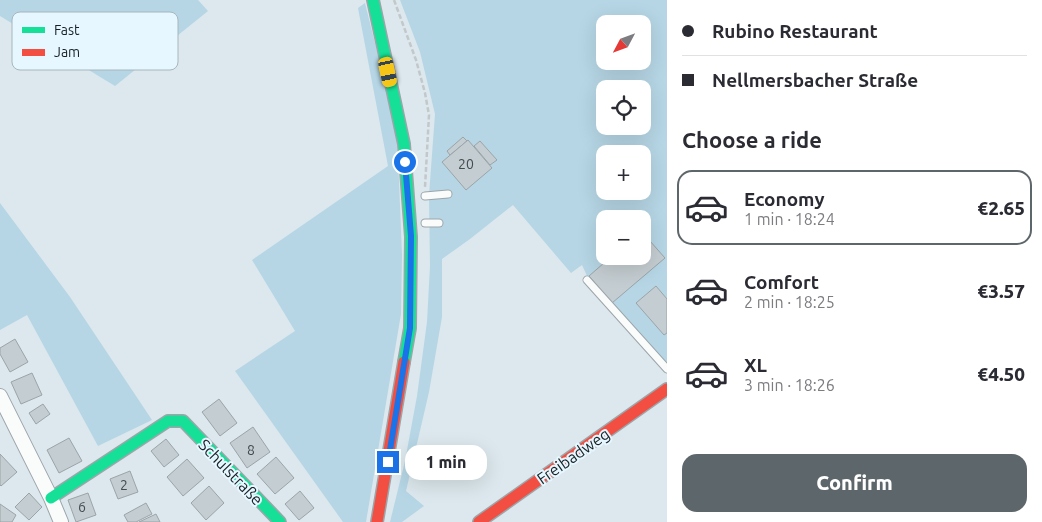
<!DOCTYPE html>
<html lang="en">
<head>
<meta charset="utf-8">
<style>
	:root { --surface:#fff; --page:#f2f2f3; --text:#2b2b33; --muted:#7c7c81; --line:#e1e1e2; --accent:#5d666a }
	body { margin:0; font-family:Ubuntu,sans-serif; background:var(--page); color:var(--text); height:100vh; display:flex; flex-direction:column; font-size:19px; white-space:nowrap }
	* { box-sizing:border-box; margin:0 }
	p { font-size:16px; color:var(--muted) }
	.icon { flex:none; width:28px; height:28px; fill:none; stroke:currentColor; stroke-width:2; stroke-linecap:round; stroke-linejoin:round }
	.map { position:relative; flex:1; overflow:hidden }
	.sheet { display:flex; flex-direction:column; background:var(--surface); width:375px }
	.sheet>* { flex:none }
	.banner { display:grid; align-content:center; height:110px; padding:0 15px; background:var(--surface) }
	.needle { width:32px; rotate:229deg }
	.buttons { position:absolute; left:596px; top:15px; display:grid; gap:10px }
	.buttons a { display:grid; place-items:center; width:55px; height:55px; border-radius:10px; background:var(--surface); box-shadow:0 5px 20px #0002; font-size:25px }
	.end { position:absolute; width:22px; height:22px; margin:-11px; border:6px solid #1a73e8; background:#fff; box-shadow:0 0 0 2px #fff }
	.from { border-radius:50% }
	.bubble { position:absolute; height:35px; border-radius:15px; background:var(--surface); box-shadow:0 5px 20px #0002; font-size:16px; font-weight:800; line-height:35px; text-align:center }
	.car { position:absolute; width:15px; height:30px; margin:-15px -8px; border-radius:6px; box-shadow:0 0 4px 1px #0007; background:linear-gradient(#f5c518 24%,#345 0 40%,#f5c518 0 76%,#345 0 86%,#f5c518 0) }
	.banner b { display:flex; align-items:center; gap:18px; height:48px; font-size:19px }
	.banner b+b { border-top:1px solid var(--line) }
	.banner i { width:12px; height:12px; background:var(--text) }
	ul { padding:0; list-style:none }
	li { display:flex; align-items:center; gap:15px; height:75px; margin:0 10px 8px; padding:0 5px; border:2px solid transparent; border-radius:15px }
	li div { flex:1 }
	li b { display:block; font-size:19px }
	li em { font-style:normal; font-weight:800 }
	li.on { border-color:var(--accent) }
	li>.icon { width:45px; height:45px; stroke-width:1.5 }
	h2 { padding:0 15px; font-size:22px; line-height:60px }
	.cta { display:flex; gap:10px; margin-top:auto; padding:10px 15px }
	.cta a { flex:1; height:58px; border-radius:15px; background:var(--accent); color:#fff; font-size:20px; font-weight:800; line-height:58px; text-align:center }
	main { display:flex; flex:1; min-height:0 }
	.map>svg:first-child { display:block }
	.green { fill:#b6d6e5; fill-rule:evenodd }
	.building { fill:#c4cdd1; stroke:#9ba4a8 }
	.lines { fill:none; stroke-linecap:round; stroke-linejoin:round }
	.lane-casing { stroke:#9ca5a9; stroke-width:9 }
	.street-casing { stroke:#9ca5a9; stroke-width:16 }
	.fast-casing { stroke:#9ca5a9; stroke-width:14 }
	.jam-casing { stroke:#9ca5a9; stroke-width:14 }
	.path { stroke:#c3c8ca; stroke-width:2.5; stroke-dasharray:5 2.5; stroke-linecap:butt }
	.lane { stroke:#fafcfc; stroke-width:7 }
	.street { stroke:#fafcfc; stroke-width:14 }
	.fast { stroke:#16e098; stroke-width:11 }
	.jam { stroke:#f24e42; stroke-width:11 }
	.route { stroke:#1a73e8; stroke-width:6 }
	.labels { text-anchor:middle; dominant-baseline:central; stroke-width:4; stroke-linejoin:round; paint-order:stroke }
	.number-label { font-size:14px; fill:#434b4f }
	.street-label { font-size:16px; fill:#182024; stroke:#e6f7ff }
	.key { fill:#e6f7ff; stroke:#a8b6bd; stroke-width:1 }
	.key-label { font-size:14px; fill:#182024 }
</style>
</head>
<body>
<main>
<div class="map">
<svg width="667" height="522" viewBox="0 0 667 522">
	<rect width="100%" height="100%" fill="#dce8ed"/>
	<g class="green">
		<polygon points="0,0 198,0 208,11 115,86 0,16"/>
		<path d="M400,0H667V366L588,278L582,265L571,273L513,205L470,239L442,259V317L429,392L406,491L424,506L402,522H390L405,461L417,396L427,322L430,266L429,195L435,114L420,52ZM605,24H642V61H605ZM605,89H642V126H605ZM605,154H642V191H605ZM605,219H642V256H605Z"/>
		<polygon points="365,3 397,131 402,255 401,314 366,522 343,522 235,371 295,331 252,260 388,166 358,8"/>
		<polygon points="0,203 70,297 152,420 98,446 27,315 0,330"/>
	</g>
	<g class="building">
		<polygon points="463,137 467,141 450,155 447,151"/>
		<polygon points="468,140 492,168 466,190 442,162"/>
		<polygon points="480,141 497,160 490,165 474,146"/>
		<polygon points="642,232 665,258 612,303 589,276 612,256 642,256"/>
		<polygon points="656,286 667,299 667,333 664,335 636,303"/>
		<polygon points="15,339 28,362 10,372 0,354 0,348"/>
		<polygon points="32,373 42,395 21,404 11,382"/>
		<polygon points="219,399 237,423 220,436 202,412"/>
		<polygon points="43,404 50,414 36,424 29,413"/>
		<polygon points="253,427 270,452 247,468 230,443"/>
		<polygon points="69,438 82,461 59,473 47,450"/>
		<polygon points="166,439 179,455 164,467 151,451"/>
		<polygon points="0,454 17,472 1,486 0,485"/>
		<polygon points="276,457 294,478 275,494 257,474"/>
		<polygon points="187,459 204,478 183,496 167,477"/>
		<polygon points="130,471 138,492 118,499 110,479"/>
		<polygon points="209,486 224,503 206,520 191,503"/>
		<polygon points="300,491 314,508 299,520 285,504"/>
		<polygon points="29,493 42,507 29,520 15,507"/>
		<polygon points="88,493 96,515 76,522 68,500"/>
		<polygon points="146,503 152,514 136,522 128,522 124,515"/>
		<polygon points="0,504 16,515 12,522 0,522"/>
		<polygon points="156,514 160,522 139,522"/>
	</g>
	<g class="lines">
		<g class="lane-casing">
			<g id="lane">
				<polyline points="425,196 448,194"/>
				<polyline points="425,223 439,223"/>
				<polyline points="587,280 667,369"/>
			</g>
		</g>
		<g class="street-casing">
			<polyline id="street" points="0,396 51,498 61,522"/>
		</g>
		<g class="fast-casing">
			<g id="fast">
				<polyline points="373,0 404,144 411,237 410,328 404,362"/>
				<polyline points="51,498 168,421 183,421 280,522"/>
			</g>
		</g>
		<g class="jam-casing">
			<g id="jam">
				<polyline points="377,522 404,362"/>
				<polyline points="479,522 667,389"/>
			</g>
		</g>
		<polyline class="path" points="394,0 416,60 425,93 429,115 425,187"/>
		<use href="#lane" class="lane"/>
		<use href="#street" class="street"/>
		<use href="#fast" class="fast"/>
		<use href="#jam" class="jam"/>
	</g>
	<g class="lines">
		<polyline class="route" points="388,462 410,328 411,236 405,162"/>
	</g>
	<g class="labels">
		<g class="number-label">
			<text x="466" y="164">20</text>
			<text x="251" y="450">8</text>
			<text x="124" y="485">2</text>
			<text x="82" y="507">6</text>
		</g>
		<g class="street-label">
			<text transform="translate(573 456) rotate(-35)">Freibadweg</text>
			<text transform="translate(231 472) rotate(46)">Schulstraße</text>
		</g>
	</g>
	<rect x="12" y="12" width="166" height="58" rx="8" class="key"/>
	<rect x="22" y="27" width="23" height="6" fill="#16e098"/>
	<rect x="22" y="49" width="23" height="7" fill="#f24e42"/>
	<g class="key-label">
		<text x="54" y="35">Fast</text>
		<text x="54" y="57">Jam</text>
	</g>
</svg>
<div class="buttons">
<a><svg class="needle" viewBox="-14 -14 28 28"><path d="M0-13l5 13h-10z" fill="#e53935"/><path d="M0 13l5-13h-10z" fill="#7c7c81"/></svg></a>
<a><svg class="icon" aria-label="locate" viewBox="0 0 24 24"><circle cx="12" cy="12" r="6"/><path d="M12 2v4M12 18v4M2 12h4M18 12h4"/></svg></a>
<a>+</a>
<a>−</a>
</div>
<i class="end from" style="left:405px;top:162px"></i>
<i class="end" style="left:388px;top:462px"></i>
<div class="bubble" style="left:405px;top:445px;width:82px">1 min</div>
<i class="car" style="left:388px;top:72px;rotate:168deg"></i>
</div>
<section class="sheet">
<div class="banner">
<b><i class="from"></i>Rubino Restaurant</b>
<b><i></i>Nellmersbacher Straße</b>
</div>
<h2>Choose a ride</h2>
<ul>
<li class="on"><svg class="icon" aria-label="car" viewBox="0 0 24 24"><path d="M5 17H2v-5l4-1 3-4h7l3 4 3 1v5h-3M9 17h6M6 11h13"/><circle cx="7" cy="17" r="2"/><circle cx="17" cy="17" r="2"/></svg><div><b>Economy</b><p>1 min · 18:24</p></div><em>€2.65</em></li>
<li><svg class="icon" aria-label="car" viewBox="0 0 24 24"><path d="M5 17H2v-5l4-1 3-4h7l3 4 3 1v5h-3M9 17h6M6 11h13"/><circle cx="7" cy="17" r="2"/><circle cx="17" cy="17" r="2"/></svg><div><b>Comfort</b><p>2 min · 18:25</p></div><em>€3.57</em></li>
<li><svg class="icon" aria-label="car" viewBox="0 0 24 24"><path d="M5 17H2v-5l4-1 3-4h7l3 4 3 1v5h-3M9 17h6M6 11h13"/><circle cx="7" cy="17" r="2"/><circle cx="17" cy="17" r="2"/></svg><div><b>XL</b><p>3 min · 18:26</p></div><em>€4.50</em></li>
</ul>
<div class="cta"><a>Confirm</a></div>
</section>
</main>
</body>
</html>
